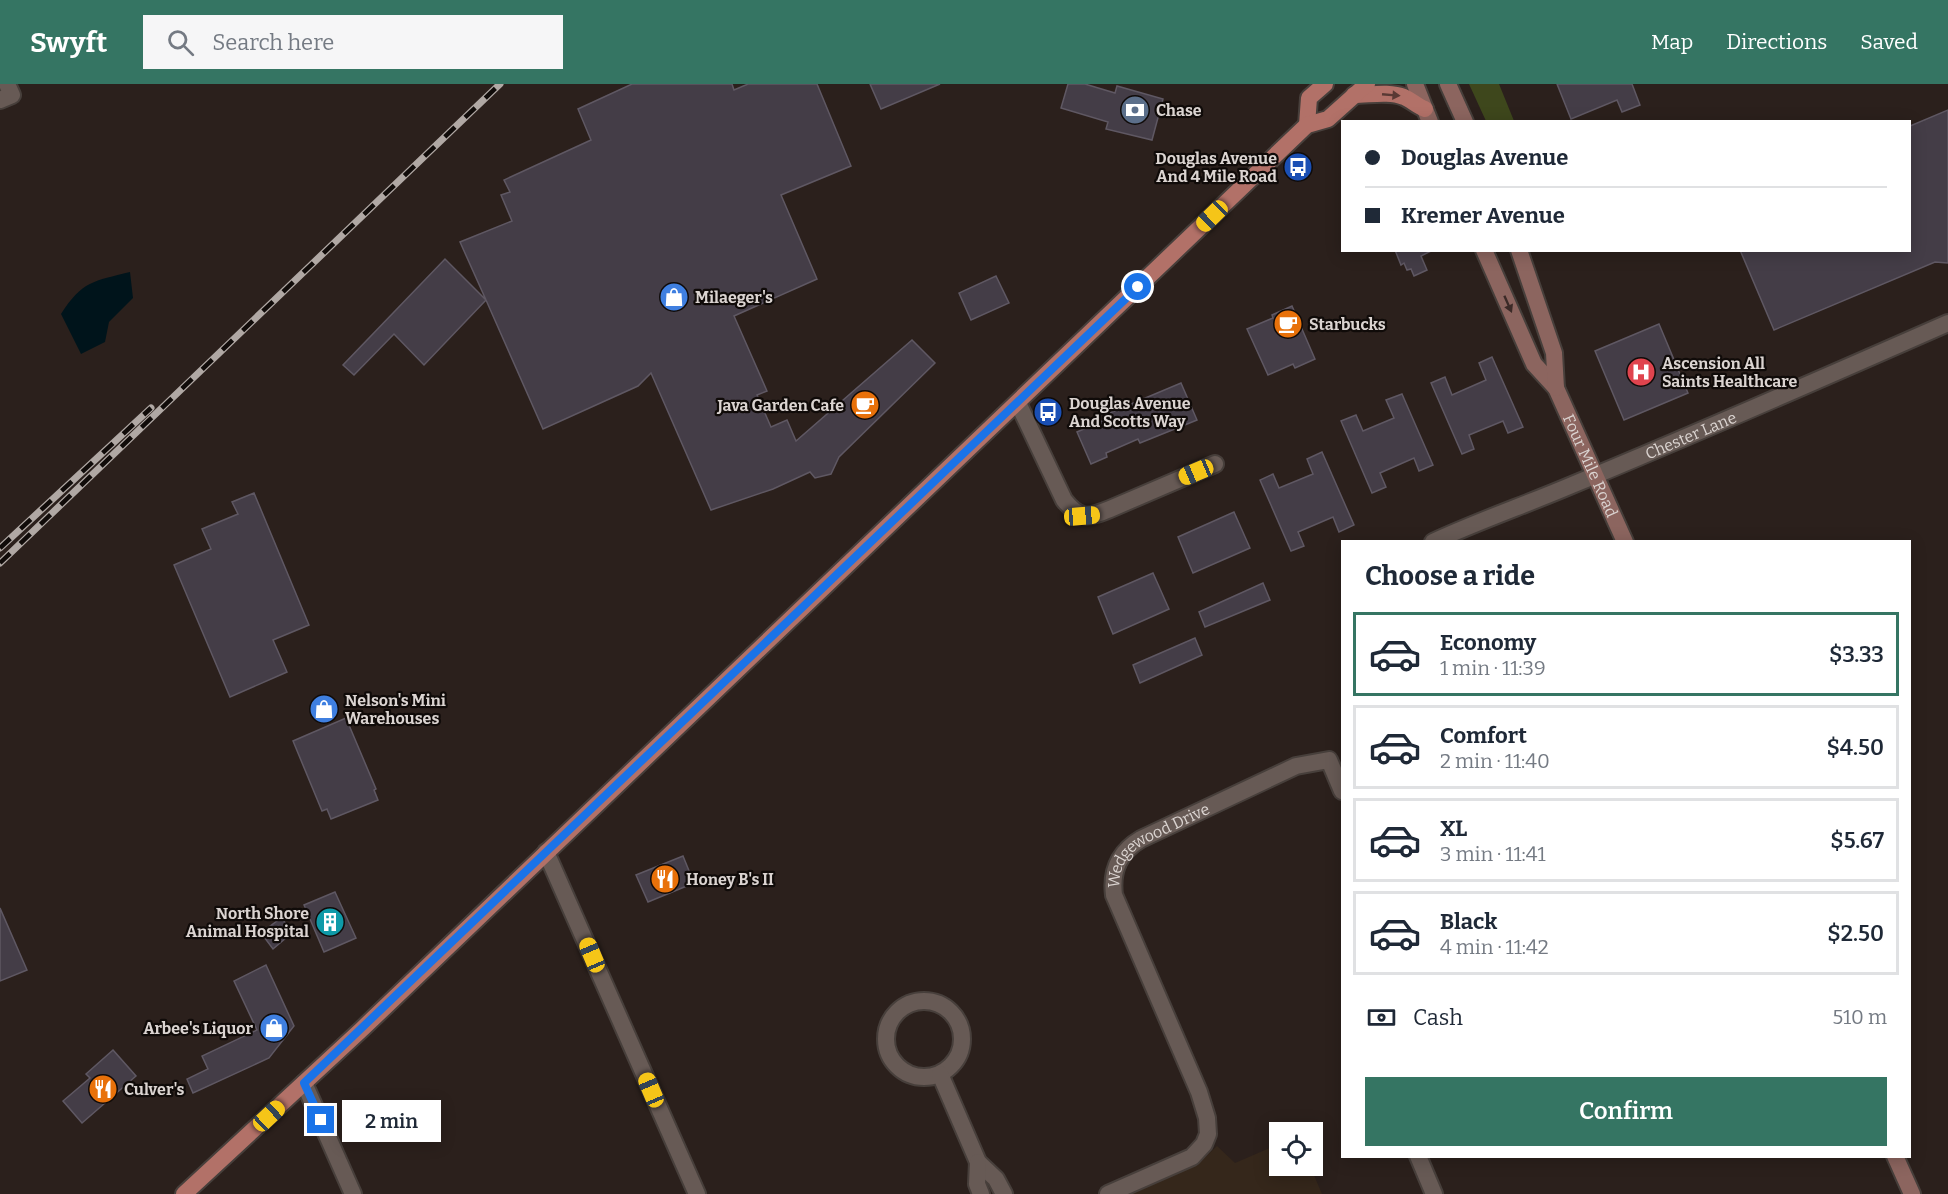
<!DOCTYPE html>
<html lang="en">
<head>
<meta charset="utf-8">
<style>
	:root { --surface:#fff; --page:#f6f6f7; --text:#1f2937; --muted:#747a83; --line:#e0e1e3; --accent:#357563 }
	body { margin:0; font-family:Bitter,serif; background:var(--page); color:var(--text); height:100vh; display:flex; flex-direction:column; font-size:22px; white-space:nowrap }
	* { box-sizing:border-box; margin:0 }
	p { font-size:20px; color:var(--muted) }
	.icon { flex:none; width:33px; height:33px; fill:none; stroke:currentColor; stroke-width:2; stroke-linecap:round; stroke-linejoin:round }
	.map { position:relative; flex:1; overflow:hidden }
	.drawer { position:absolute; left:1341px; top:456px; width:570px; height:618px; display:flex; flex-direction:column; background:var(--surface); border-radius:0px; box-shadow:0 3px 15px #0003 }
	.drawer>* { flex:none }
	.top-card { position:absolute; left:1341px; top:36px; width:570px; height:132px; border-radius:0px; box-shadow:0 3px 15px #0003; display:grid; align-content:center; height:132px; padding:0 24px; background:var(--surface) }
	.buttons { position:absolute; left:1269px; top:1038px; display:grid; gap:12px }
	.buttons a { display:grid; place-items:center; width:54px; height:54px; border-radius:0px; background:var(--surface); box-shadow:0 3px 15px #0003; font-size:30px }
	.end { position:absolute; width:27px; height:27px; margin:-14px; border:8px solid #1a73e8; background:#fff; box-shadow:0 0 0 3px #fff }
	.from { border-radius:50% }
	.bubble { position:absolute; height:42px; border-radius:0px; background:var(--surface); box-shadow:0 3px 15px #0003; font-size:20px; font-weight:600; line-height:42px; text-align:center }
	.car { position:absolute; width:18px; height:36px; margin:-18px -9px; border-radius:8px; box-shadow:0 0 4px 2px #0007; background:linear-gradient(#f5c518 24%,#345 0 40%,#f5c518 0 76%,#345 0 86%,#f5c518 0) }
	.top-card b { display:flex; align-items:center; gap:21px; height:57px; font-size:22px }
	.top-card b+b { border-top:2px solid var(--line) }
	.top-card i { width:15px; height:15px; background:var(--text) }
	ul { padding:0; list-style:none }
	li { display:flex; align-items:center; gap:18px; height:84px; margin:0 12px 9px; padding:0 12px; border:3px solid var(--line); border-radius:0px }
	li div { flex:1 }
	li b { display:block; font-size:22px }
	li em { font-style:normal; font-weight:600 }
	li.current { border-color:var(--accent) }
	li>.icon { width:54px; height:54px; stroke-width:1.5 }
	h2 { padding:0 24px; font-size:27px; line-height:72px }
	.pay { display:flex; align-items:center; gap:15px; height:66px; padding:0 24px; font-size:22px }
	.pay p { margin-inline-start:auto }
	.action { display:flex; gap:12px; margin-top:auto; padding:12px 24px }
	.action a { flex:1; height:69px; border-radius:0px; background:var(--accent); color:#fff; font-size:24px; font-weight:600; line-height:69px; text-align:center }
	header { display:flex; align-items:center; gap:36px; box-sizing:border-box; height:84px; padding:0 30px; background:var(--accent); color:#fff }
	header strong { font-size:28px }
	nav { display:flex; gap:33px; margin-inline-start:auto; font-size:21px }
	.search { width:420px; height:54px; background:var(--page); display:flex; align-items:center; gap:15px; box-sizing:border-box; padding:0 21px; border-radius:0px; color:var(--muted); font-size:22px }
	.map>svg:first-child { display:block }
	.education { fill:#35271b }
	.green { fill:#3e471c }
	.water { fill:#00141b }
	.building { fill:#443d47; stroke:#5f5863; stroke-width:1.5 }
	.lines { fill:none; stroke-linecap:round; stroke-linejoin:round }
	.minor-casing { stroke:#473f3b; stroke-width:20 }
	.secondary-casing { stroke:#473f3b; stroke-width:20 }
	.primary-casing { stroke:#473f3b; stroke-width:20 }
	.minor { stroke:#675a55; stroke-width:16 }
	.secondary { stroke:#8c655f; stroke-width:16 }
	.primary { stroke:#b27168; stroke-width:16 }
	.rail-casing { stroke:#b0a8a4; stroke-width:7 }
	.rail { stroke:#100b09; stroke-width:4.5; stroke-dasharray:14; stroke-linecap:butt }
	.oneway { fill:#593934 }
	.oneway2 { fill:#3b2a27 }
	.route { stroke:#1a73e8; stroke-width:8 }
	.labels { text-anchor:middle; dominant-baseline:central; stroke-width:4.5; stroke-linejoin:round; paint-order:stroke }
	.poi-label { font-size:16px; font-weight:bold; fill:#dbd4d1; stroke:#100b09; text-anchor:start }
	.street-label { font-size:16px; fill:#dbd4d1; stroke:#100b09 }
</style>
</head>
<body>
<header>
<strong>Swyft</strong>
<div class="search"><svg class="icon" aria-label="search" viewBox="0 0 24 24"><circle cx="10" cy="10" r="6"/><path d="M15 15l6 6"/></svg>Search here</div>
<nav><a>Map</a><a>Directions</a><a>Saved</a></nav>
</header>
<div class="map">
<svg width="1948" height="1110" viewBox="0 0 1948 1110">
	<rect width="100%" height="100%" fill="#2b201c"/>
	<polygon class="education" points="1279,1060 1280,1082 1310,1082 1322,1110 1131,1110 1197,1081 1217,1062 1235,1079"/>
	<polygon class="green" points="1469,0 1499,0 1514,37 1486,37"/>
	<path class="water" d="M130,188L133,214L109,238L105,258L81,270L61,230C82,197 94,197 130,188Z"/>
	<g class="building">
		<polygon points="632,0 732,0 734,6 748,0 817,0 851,82 781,111 817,195 734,232 767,307 757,311 771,343 787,336 796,357 912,256 935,279 839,373 831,390 815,394 810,388 773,405 711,426 651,289 638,302 543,345 486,216 424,281 394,250 354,291 343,281 445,175 486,216 460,158 512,137 501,111 510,108 504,96 591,56 578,25"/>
		<polygon points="870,0 940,0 881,25"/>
		<polygon points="1068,0 1085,0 1115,9 1117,2 1163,15 1152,56 1106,45 1108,38 1061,24"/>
		<polygon points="1557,0 1632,0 1640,21 1622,28 1617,16 1571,35"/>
		<polygon points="1948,26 1948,179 1935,178 1774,246 1740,166 1910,166 1910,42"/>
		<polygon points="1395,166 1433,166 1421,172 1427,186 1414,192 1411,185 1407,186 1404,179 1401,181"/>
		<polygon points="996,192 1009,219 971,236 959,209"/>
		<polygon points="1292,222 1315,275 1295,284 1293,280 1268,291 1247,245 1273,234 1272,231"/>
		<polygon points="1659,240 1688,309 1624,336 1595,267"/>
		<polygon points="1492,273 1523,343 1508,349 1503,337 1469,351 1474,365 1462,370 1431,299 1445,293 1452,311 1486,296 1479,279"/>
		<polygon points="1181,299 1197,336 1140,359 1138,355 1106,369 1107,373 1091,380 1077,348 1107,335 1105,331"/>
		<polygon points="1402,310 1433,381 1419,387 1414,374 1380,389 1386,403 1372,409 1341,337 1356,331 1363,347 1394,334 1386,316"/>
		<polygon points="1322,368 1354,441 1339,448 1333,433 1298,448 1304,462 1291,467 1260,396 1273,390 1279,404 1313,390 1307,375"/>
		<polygon points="254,409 309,541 273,556 287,588 230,613 174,481 211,465 202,445 238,430 232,418"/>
		<polygon points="1234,428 1250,464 1193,489 1178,453"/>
		<polygon points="1153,489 1169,525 1113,550 1098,513"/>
		<polygon points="1263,499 1270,516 1205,543 1199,528"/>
		<polygon points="1195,554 1202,571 1140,599 1133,581"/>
		<polygon points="346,634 376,705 374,706 378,716 331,735 327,725 322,727 293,657"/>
		<polygon points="683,772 694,799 648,818 636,791"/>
		<polygon points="335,808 356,854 324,868 304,821"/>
		<polygon points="0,824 27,886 0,897"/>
		<polygon points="281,834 293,848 273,865 261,849"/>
		<polygon points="266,881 294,942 269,974 193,1009 187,995 208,985 202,972 257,946 234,897"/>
		<polygon points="113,966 136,992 82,1039 63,1017 90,994 86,990"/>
	</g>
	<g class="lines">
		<g class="minor-casing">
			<g id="minor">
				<polyline points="0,16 12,11 7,0"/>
				<path d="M1018,319L1064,416C1080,436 1088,434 1110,425L1215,380"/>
				<path id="s1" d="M1433,458C1478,437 1525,421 1572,401C1698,349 1823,294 1948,239"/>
				<polyline points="546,768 697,1110"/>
				<circle cx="924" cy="955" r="38"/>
				<polyline points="940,990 978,1078 996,1095 1004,1110"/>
				<polyline points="304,999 353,1110"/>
				<polyline points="1418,1072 1434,1110"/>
				<polyline points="978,1078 977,1100 981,1110"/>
				<path id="s2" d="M1108,1110L1192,1073L1204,1060L1208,1050L1207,1034L1199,1008L1114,811C1111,786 1119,768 1141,755L1296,682L1329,676L1342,707"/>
			</g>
		</g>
		<g class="secondary-casing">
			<g id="secondary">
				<polyline points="1415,0 1430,38"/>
				<polyline points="1448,0 1465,38"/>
				<path id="s3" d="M1484,166L1534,280L1556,304L1625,458"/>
				<polyline points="1519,166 1554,269 1556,304"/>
				<polyline points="1895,1072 1912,1110"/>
			</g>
		</g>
		<g class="primary-casing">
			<g id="primary">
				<path d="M1354,11C1370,11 1389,7 1404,13C1411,16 1417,22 1425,25"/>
				<polyline points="1307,41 1309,14 1325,0"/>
				<polyline points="184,1110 361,946 1307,41 1328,35 1367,0"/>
			</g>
		</g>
		<use href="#minor" class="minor"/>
		<use href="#secondary" class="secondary"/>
		<use href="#primary" class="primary"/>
		<g class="rail-casing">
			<g id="rail">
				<polyline points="0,464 151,324"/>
				<polyline points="0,479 500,0"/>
			</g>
		</g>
		<use href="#rail" class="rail"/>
	</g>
	<defs><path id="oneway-solid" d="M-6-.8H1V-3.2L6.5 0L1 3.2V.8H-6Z" transform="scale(1.5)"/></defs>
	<use class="oneway" href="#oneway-solid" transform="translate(1391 11) rotate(5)"/>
	<use class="oneway2" href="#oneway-solid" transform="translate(1508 220) rotate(66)"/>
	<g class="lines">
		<polyline class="route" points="321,1036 304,999 1138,203"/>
	</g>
	<defs>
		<g id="bank-disc" transform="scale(1.5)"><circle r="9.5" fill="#5c6f8a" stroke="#100b09"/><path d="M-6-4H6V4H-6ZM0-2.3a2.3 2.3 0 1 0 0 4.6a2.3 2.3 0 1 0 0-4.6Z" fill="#fff"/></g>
		<g id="bus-disc" transform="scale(1.5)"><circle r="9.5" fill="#1a4fb4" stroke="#100b09"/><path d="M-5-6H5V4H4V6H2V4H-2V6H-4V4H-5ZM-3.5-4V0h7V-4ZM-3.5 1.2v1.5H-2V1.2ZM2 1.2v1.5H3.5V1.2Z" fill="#fff"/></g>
		<g id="shop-disc" transform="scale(1.5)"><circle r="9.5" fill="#3f7fe0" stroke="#100b09"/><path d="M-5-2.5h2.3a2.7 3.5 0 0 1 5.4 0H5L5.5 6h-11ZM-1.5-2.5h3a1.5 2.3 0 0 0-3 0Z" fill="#fff"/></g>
		<g id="cafe-disc" transform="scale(1.5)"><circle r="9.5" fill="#e8710a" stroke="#100b09"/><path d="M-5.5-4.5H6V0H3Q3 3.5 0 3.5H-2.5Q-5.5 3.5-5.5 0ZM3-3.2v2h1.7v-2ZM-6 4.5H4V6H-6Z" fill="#fff"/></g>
		<g id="hospital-disc" transform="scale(1.5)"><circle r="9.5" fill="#e0444e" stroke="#100b09"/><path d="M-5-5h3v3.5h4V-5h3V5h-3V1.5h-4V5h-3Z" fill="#fff"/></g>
		<g id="restaurant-disc" transform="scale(1.5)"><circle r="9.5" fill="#e8710a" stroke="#100b09"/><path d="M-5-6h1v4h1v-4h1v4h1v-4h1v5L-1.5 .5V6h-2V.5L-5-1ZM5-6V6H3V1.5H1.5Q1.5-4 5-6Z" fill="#fff"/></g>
		<g id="building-disc" transform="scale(1.5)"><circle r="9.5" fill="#0f9aa8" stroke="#100b09"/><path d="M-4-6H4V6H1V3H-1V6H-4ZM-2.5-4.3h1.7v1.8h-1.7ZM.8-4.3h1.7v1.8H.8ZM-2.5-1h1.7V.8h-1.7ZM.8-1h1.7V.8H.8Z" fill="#fff"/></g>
	</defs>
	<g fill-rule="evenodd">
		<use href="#bank-disc" x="1135" y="26"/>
		<use href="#bus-disc" x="1298" y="83"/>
		<use href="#shop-disc" x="674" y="213"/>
		<use href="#cafe-disc" x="1288" y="240"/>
		<use href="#hospital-disc" x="1641" y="288"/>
		<use href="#cafe-disc" x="865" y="321"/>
		<use href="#bus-disc" x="1048" y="328"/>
		<use href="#shop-disc" x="324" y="625"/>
		<use href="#restaurant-disc" x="665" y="795"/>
		<use href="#building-disc" x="330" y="838"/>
		<use href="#shop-disc" x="274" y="944"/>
		<use href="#restaurant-disc" x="103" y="1005"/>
	</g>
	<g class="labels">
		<g class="poi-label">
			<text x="1156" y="26">Chase</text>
			<text x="1277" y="74" text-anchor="end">Douglas Avenue<tspan x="1277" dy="18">And 4 Mile Road</tspan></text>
			<text x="695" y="213">Milaeger's</text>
			<text x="1309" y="240">Starbucks</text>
			<text x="1662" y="279">Ascension All<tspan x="1662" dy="18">Saints Healthcare</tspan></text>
			<text x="1069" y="319">Douglas Avenue<tspan x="1069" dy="18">And Scotts Way</tspan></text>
			<text x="844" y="321" text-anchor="end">Java Garden Cafe</text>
			<text x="345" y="616">Nelson's Mini<tspan x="345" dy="18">Warehouses</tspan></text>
			<text x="686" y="795">Honey B's II</text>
			<text x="309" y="829" text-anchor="end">North Shore<tspan x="309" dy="18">Animal Hospital</tspan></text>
			<text x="253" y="944" text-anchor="end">Arbee's Liquor</text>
			<text x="124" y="1005">Culver's</text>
		</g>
		<g class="street-label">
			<text stroke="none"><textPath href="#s1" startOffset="279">Chester Lane</textPath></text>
			<text stroke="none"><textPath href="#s3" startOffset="242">Four Mile Road</textPath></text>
			<text stroke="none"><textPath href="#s2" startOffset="452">Wedgewood Drive</textPath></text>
		</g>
	</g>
</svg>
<div class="buttons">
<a><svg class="icon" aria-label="locate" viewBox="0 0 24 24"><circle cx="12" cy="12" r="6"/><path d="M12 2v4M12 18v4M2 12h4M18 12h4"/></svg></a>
</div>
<i class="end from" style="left:1138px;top:203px"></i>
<i class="end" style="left:321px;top:1036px"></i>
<div class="bubble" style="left:342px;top:1016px;width:99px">2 min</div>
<i class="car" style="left:1212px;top:132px;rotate:226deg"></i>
<i class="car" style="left:1196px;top:388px;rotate:247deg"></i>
<i class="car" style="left:1082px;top:432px;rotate:85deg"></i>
<i class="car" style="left:592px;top:871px;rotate:337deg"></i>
<i class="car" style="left:651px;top:1006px;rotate:337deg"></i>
<i class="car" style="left:269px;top:1032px;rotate:47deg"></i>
<div class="top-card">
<b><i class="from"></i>Douglas Avenue</b>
<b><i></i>Kremer Avenue</b>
</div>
<section class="drawer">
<h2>Choose a ride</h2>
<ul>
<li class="current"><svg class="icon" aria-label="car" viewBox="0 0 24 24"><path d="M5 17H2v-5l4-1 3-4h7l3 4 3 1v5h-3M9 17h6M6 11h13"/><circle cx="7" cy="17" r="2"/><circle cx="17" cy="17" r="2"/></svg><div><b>Economy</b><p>1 min · 11:39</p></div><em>$3.33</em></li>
<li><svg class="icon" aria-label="car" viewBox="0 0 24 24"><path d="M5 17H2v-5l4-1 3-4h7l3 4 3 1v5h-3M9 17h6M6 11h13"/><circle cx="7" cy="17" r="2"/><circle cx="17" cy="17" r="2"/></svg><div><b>Comfort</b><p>2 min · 11:40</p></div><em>$4.50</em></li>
<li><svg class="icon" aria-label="car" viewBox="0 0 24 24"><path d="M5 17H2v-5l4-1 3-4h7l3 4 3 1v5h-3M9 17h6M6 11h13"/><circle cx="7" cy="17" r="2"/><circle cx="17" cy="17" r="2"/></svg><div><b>XL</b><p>3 min · 11:41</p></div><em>$5.67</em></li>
<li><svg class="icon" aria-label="car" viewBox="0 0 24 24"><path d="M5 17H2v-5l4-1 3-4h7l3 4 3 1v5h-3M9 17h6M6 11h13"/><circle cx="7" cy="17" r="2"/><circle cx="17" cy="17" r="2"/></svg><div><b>Black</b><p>4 min · 11:42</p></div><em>$2.50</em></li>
</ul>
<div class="pay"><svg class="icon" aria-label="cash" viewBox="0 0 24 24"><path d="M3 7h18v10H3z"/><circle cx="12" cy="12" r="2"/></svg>Cash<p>510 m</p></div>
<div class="action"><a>Confirm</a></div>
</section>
</div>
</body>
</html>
